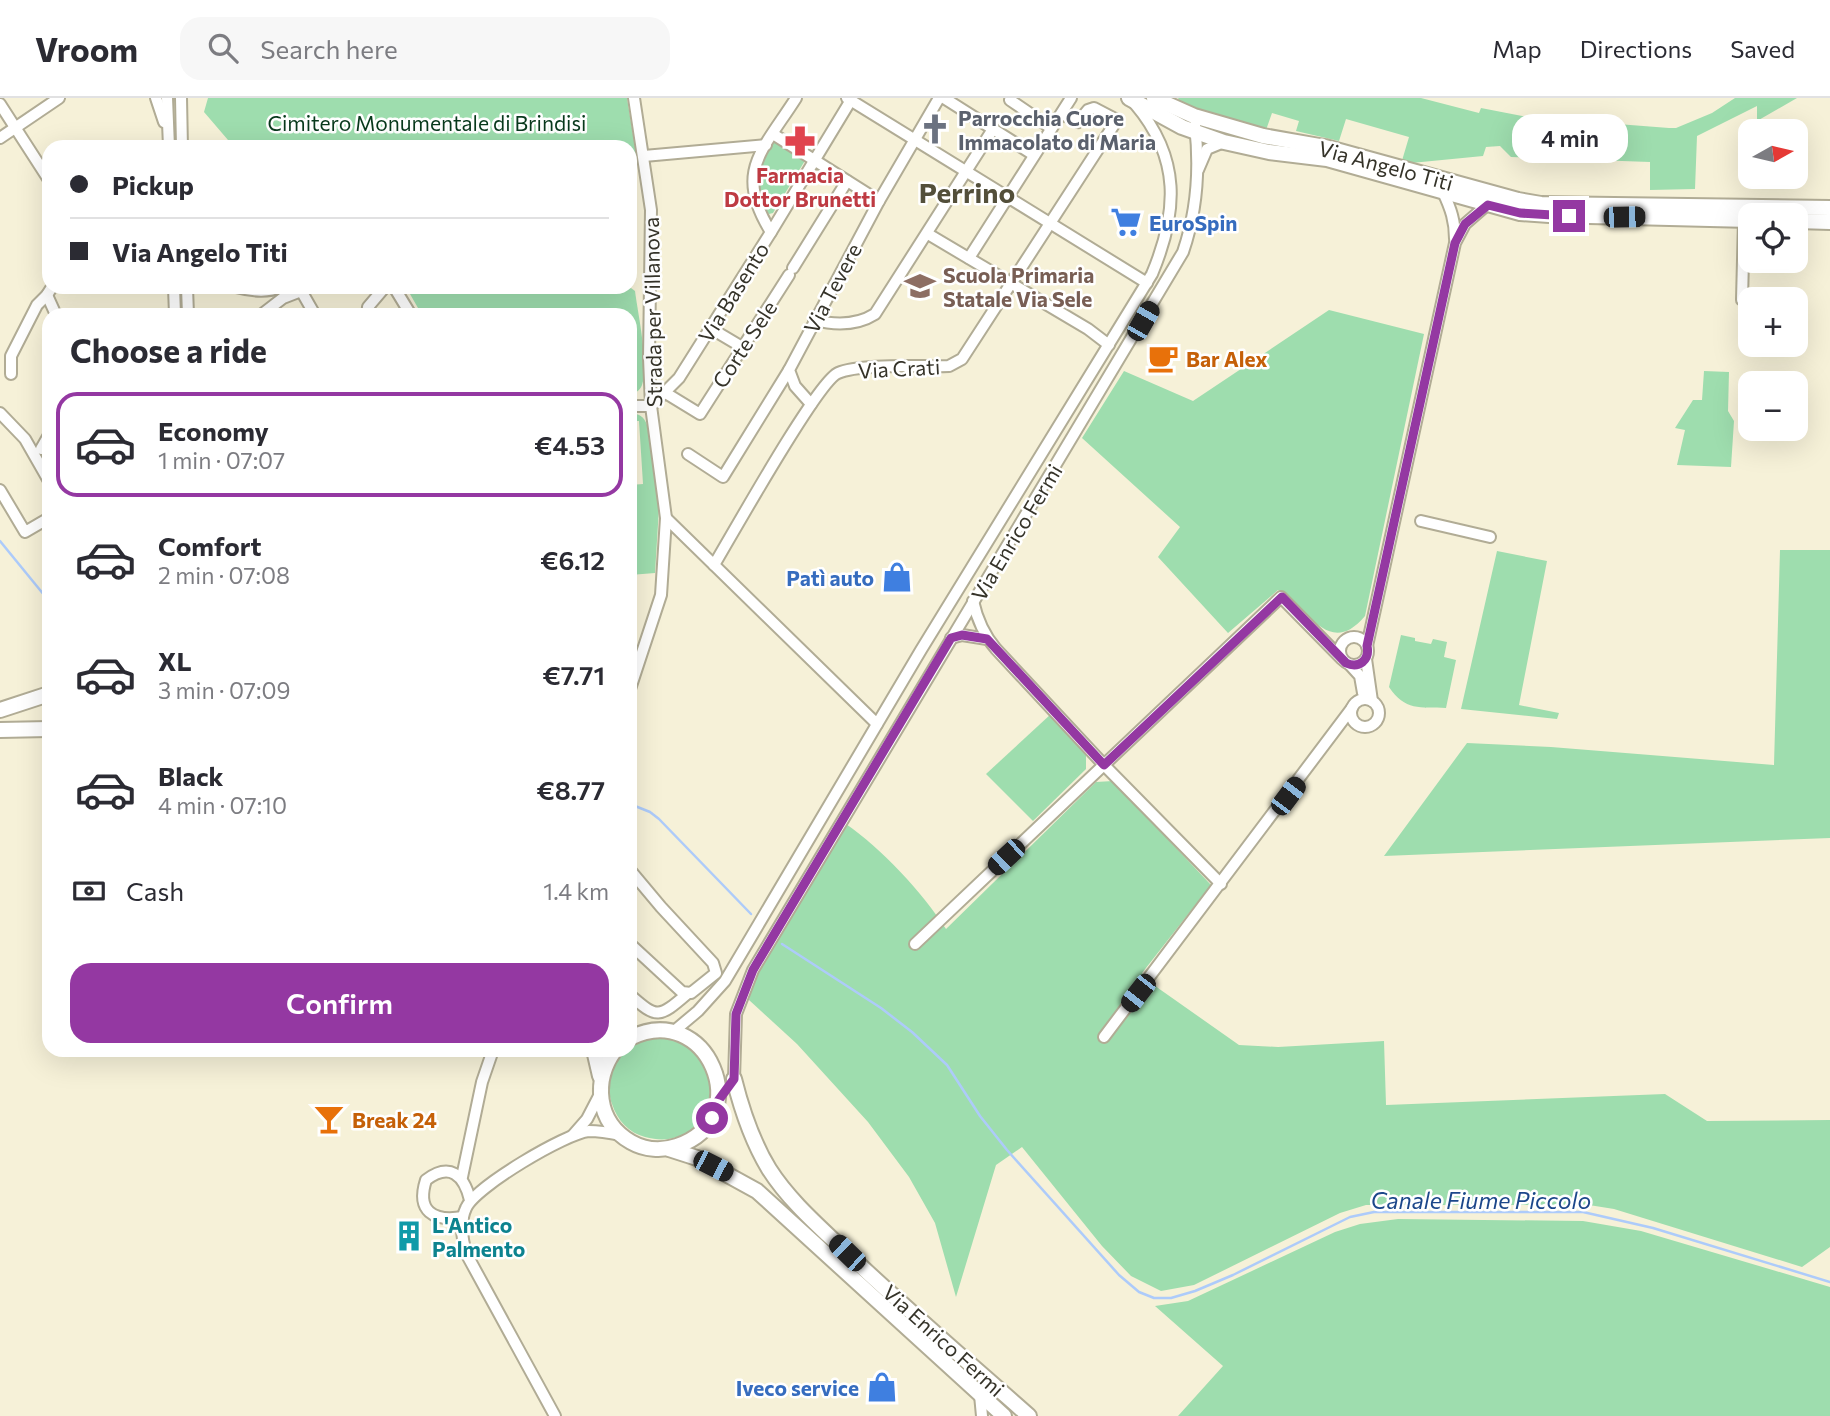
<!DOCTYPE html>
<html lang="en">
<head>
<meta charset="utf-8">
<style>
	:root { --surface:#fff; --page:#f7f7f7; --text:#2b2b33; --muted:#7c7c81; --line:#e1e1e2; --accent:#9438a2 }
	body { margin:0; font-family:Commissioner,sans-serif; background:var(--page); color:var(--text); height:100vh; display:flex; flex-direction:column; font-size:26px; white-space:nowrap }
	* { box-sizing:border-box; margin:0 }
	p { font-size:23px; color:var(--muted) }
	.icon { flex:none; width:38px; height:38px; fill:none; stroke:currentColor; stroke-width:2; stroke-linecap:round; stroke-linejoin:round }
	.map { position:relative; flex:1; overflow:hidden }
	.drawer { position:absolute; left:42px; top:210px; width:595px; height:749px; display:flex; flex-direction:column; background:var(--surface); border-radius:21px; box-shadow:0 7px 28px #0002 }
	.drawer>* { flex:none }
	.top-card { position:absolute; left:42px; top:42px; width:595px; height:154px; border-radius:21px; box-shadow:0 7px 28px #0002; display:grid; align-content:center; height:154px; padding:0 28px; background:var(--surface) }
	.needle { width:46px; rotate:82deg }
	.controls { position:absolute; left:1738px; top:21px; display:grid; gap:14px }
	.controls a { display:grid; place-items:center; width:70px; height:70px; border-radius:14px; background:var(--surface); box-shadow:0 7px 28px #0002; font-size:35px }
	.end { position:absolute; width:32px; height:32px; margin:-16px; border:9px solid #9438a2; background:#fff; box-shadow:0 0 0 4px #fff }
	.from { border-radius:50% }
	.bubble { position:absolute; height:49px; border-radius:21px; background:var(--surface); box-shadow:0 7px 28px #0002; font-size:23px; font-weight:600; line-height:49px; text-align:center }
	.car { position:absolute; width:21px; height:42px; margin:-21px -10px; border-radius:9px; box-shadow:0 0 5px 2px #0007; background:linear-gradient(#222 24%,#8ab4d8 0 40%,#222 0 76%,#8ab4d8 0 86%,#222 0) }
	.top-card b { display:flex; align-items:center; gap:24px; height:66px; font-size:26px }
	.top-card b+b { border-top:2px solid var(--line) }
	.top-card i { width:18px; height:18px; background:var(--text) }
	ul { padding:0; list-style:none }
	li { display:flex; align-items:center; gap:21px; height:105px; margin:0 14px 10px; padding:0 14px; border:4px solid transparent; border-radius:21px }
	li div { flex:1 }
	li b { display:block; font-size:26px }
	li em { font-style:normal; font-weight:600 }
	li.on { border-color:var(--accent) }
	li>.icon { width:63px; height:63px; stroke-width:1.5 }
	h2 { padding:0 28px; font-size:32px; line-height:84px }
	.pay { display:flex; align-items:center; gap:18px; height:77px; padding:0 28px; font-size:26px }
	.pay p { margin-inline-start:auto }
	.button { display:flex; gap:14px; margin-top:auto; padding:14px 28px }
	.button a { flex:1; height:80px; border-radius:21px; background:var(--accent); color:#fff; font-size:28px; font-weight:600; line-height:80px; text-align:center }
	header { display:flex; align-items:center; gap:42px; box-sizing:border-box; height:98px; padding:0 35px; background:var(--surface); border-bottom:2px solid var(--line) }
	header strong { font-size:33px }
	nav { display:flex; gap:38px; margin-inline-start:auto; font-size:24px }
	.search { width:490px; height:63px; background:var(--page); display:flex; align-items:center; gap:18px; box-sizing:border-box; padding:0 24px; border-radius:21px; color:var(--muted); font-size:26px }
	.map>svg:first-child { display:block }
	.green { fill:#9eddae }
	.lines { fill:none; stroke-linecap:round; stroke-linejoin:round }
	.stream { stroke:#adcbfa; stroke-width:2.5 }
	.minor-casing { stroke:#b1ac95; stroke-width:14 }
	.major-casing { stroke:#b1ac95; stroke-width:18 }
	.minor { stroke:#fff; stroke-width:10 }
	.major { stroke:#fff; stroke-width:14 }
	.route { stroke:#9438a2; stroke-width:9 }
	.labels { text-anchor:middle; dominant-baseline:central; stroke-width:5; stroke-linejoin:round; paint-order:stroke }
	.worship-label { font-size:21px; font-weight:bold; fill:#5b616d; stroke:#fff; text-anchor:start }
	.park-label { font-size:21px; fill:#08391c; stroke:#fff }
	.street-label { font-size:21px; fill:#353329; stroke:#fff }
	.health-label { font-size:21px; font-weight:bold; fill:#be3a42; stroke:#fff }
	.shop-label { font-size:21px; font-weight:bold; fill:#366cbe; stroke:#fff; text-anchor:end }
	.education-label { font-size:21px; font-weight:bold; fill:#785e54; stroke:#fff; text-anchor:start }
	.food-label { font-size:21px; font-weight:bold; fill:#c56008; stroke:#fff; text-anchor:start }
	.culture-label { font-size:21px; font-weight:bold; fill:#0d838f; stroke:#fff; text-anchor:start }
	.water-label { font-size:23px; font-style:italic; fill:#1c478a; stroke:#fff }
	.district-label { font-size:28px; font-weight:bold; fill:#534f3a; stroke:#fff }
</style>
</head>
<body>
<header>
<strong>Vroom</strong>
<div class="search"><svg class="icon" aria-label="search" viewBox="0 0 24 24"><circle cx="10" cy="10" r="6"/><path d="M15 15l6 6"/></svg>Search here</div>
<nav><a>Map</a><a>Directions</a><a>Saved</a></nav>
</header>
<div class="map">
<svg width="1830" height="1318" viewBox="0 0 1830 1318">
	<rect width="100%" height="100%" fill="#f6f1d8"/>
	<g class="green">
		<polygon points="208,0 627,0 637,61 630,62 630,49 234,49 204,14"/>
		<polygon points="1178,0 1421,0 1479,15 1481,10 1527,19 1669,30 1676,30 1712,15 1735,0 1797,0 1757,23 1757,8 1697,38 1695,91 1650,92 1650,64 1511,59 1500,48 1486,49 1483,58 1401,66 1409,39 1346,21 1339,43 1296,33 1299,23 1272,15 1266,32 1181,5"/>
		<path d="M776,41L806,61L773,115L769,116C749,91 761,64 776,41Z"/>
		<path d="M406,189H582C599,196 614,193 631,190L635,193C638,216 649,266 642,287C640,293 635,295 630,297V217H422Z"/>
		<path d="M1329,212L1424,236L1365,518C1328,562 1307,507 1278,492L1228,535L1158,459L1180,429L1082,340L1124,273L1193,303Z"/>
		<polygon points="1704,273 1729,274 1728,313 1734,323 1731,369 1677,367 1685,332 1675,330 1693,302 1702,302"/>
		<path d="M630,315C639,316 644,318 647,327L659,410L655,475L630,477V387L643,386L639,323H630Z"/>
		<polygon points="1780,452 1830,452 1830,740 1384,758 1467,645 1551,649 1774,667"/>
		<polygon points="1497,453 1547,463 1519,607 1559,615 1557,621 1461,611"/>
		<path d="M1401,537L1415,540V543L1431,546L1433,541L1447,544L1444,559L1456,562L1446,610C1420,609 1405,613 1389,589Z"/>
		<polygon points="1051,616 1086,654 1086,671 1033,723 986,676"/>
		<path d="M1113,683L1211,787L1142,875L1158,890L1239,947L1278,949L1384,943L1386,1007L1665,996L1707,1023L1830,1022V1149L1802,1169L1614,1111L1589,1107H1366L1340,1115L1194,1187L1161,1193L1131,1178L1102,1148L1022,1049L996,1067L956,1199L935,1125L909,1079L868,1024L797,946L749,902L751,888L846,726C881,750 923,795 946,831L1096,684Z"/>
		<path d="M659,939C743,949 717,1059 645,1039C629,1035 617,1022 612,1006C605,986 612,966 627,952H630V949L643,942Z"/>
		<polygon points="1398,1121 1583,1123 1641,1133 1830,1189 1830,1318 1178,1318 1223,1268 1155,1208 1188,1203 1335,1134 1360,1126"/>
	</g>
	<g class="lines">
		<g class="stream">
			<polyline points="0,443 49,503"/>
			<polyline points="630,706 650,714 659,721 751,816"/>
			<polyline points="782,846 881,910 912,934 947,967 980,1018 1007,1052 1119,1177 1139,1194 1154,1200 1171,1200 1195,1193 1233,1177 1350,1119 1374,1114 1583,1114 1653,1130 1830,1184"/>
		</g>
		<g class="minor-casing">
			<g id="minor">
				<polyline points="156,0 164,24"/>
				<polyline points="167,0 169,49"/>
				<polyline points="181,0 182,49"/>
				<polyline points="847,0 1147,185"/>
				<polyline points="944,0 1034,57"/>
				<polyline points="1010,2 1051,30"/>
				<polyline points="0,6 49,82"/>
				<polyline points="773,36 879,103"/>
				<polyline points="0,40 59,0"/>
				<polyline points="644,58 766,47"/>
				<polyline points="1198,72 1207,51 1224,44"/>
				<path d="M1443,94C1451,111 1455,123 1455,141"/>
				<path d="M771,134C733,74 763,52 796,0"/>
				<polyline points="928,136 1088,231 1109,247"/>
				<polyline points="969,160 1071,0"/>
				<polyline points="793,170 847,83"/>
				<polyline points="174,189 175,217"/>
				<polyline points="187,189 188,217"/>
				<path d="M236,189C251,193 267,195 281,189"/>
				<polyline points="299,189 315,217"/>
				<polyline points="394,189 411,217"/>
				<polyline points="47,197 56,217"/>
				<polyline points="1742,202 1744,122"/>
				<polyline points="261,217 283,200 301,193"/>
				<polyline points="367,217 368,209 385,189"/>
				<path d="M814,222C834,227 856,228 875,216L993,31"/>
				<polyline points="710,230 742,249"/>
				<polyline points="11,276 11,258 37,207 47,197 52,189"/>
				<polyline points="664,294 700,316 789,177"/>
				<polyline points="811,306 795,288 789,272 879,103 939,0"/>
				<polyline points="630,308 651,308"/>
				<polyline points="651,308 679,280 771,134 851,2"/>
				<polyline points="0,315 25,341 49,383"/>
				<polyline points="41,351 49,337"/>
				<polyline points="688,356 723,379 789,272"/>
				<polyline points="0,392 25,434 49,420"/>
				<polyline points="666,420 877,626"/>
				<polyline points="1421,423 1490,439"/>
				<path d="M714,467C732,437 817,284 838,275C860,265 923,269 949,268L962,261L1117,22L1094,10L1088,12L1078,24L1062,16"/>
				<path d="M973,503C977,521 984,537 996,551L1104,667L1221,786"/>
				<circle cx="1354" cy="553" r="14"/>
				<polyline points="951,540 962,537 987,541"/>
				<polyline points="1367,548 1455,145 1465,126 1488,106"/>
				<polyline points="1366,561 1372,603"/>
				<polyline points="1350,567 1360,578 1363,595"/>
				<polyline points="630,591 661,497 666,420 651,308 649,260 651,112 634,0"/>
				<circle cx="1365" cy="615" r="14"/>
				<polyline points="630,772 661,809 713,865 716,875 691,895 682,894 630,846"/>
				<polyline points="915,846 1281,499 1342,561"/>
				<path d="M630,897C657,921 659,920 687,896"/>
				<path d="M673,934L698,913L725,883L921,552L1152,176C1178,114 1181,60 1135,6"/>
				<polyline points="1104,939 1352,610"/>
				<path d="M734,981L736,916L753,872L1183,154C1197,113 1200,70 1195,27"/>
				<polyline points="573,1037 587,1021 600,996"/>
				<polyline points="462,1079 482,984 493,952"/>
				<path d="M463,1119C433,1124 416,1113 426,1082C450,1064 464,1077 470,1102"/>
				<polyline points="980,1297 982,1318"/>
				<path d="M555,1318L467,1157C462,1142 459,1125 466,1110C475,1089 566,1035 589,1033C599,1033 611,1035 621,1037"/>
			</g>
		</g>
		<g class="major-casing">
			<g id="major">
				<polyline points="1129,0 1182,29 1224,44 1269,54 1327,61 1520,115 1549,117 1750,122"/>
				<polyline points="1154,0 1194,18 1263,38 1325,49 1518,102 1541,106 1830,110"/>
				<polyline points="1796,123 1830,124"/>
				<polyline points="0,612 49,596"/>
				<polyline points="0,632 49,631"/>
				<polyline points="594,952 600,978"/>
				<path d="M615,952C593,982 596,1024 631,1044C645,1052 662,1053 677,1048C758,1021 707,901 630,940"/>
				<path d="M734,981C742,1013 752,1043 769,1071C790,1104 821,1130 849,1157C907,1212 969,1265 1029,1318"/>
				<polyline points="669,1051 697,1060 757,1093 1004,1318"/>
			</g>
		</g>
		<use href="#minor" class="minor"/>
		<use href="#major" class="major"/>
	</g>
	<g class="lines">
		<path class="route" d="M712,1020L718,1003L734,981L736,916L753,872L951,540L962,537L987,541L1104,667L1282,499L1346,565C1359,571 1370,562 1367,548L1455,145L1465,126L1488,107L1520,115L1569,118"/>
	</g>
	<defs>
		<g id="church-bare" transform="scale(2.415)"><path d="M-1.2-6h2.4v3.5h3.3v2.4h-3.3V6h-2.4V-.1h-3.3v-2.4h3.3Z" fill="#6b7280" stroke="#fff" stroke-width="2.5" paint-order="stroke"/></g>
		<g id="pharmacy-bare" transform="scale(2.415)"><path d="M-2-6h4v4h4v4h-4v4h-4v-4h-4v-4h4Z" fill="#e0444e" stroke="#fff" stroke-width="2.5" paint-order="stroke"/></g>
		<g id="supermarket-bare" transform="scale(2.415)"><path d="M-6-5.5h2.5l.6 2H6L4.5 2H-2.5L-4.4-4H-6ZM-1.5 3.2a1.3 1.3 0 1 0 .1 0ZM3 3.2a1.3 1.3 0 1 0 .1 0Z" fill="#3f7fe0" stroke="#fff" stroke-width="2.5" paint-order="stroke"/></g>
		<g id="school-bare" transform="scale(2.415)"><path d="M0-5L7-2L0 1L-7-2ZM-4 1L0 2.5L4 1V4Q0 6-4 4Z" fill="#8d6e63" stroke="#fff" stroke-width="2.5" paint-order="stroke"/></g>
		<g id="cafe-bare" transform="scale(2.415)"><path d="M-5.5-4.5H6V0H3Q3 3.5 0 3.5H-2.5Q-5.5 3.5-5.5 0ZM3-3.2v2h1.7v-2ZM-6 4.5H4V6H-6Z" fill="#e8710a" stroke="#fff" stroke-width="2.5" paint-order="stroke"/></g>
		<g id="shop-bare" transform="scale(2.415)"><path d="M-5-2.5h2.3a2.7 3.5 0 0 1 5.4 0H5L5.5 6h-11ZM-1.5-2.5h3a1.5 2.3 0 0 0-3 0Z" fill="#3f7fe0" stroke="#fff" stroke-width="2.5" paint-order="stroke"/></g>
		<g id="bar-bare" transform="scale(2.415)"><path d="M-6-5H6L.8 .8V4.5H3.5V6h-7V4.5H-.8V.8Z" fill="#e8710a" stroke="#fff" stroke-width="2.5" paint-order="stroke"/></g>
		<g id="building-bare" transform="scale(2.415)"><path d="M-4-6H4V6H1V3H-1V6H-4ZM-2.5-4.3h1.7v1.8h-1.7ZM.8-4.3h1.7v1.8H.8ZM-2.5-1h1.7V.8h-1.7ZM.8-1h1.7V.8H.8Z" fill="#0f9aa8" stroke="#fff" stroke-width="2.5" paint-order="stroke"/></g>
	</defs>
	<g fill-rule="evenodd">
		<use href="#church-bare" x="935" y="31"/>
		<use href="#pharmacy-bare" x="800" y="43"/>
		<use href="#supermarket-bare" x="1126" y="124"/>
		<use href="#school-bare" x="920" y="188"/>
		<use href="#cafe-bare" x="1163" y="260"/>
		<use href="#shop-bare" x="897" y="479"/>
		<use href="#bar-bare" x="329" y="1021"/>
		<use href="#building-bare" x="409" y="1138"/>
		<use href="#shop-bare" x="882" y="1289"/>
	</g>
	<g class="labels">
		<g class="worship-label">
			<text x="958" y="19">Parrocchia Cuore<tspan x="958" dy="24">Immacolato di Maria</tspan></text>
		</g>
		<g class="park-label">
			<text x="427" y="24">Cimitero Monumentale di Brindisi</text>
		</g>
		<g class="street-label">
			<text transform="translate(1386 67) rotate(15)">Via Angelo Titi</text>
			<text transform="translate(832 190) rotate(-62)">Via Tevere</text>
			<text transform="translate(733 194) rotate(-58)">Via Basento</text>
			<text transform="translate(652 214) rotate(-91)">Strada per Villanova</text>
			<text transform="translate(744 246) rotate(-57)">Corte Sele</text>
			<text transform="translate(899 270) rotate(-3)">Via Crati</text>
			<text transform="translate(1016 434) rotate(-59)">Via Enrico Fermi</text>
			<text transform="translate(944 1242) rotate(42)">Via Enrico Fermi</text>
		</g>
		<g class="health-label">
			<text x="800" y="76">Farmacia<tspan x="800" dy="24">Dottor Brunetti</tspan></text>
		</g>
		<g class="shop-label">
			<text x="1149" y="124" text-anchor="start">EuroSpin</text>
			<text x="874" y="479">Patì auto</text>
			<text x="859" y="1289">Iveco service</text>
		</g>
		<g class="education-label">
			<text x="943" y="176">Scuola Primaria<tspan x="943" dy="24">Statale Via Sele</tspan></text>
		</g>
		<g class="food-label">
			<text x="1186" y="260">Bar Alex</text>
			<text x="352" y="1021">Break 24</text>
		</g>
		<g class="culture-label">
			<text x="432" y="1126">L'Antico<tspan x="432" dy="24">Palmento</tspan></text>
		</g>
		<g class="water-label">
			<text x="1481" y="1102">Canale Fiume Piccolo</text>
		</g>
		<g class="district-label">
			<text x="967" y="94">Perrino</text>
		</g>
	</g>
</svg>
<div class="controls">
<a><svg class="needle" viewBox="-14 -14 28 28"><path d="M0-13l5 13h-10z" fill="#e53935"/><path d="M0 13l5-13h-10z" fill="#7c7c81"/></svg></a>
<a><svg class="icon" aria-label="locate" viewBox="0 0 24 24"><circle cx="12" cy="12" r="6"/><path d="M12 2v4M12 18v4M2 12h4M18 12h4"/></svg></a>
<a>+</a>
<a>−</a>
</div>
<i class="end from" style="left:712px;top:1020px"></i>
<i class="end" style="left:1569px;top:118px"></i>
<div class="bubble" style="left:1512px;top:16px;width:116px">4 min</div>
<i class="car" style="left:1624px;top:119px;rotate:89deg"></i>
<i class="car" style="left:1143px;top:223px;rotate:30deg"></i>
<i class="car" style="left:1288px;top:698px;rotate:37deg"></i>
<i class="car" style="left:1006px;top:759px;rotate:227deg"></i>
<i class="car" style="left:1138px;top:895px;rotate:218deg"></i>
<i class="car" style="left:713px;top:1068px;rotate:117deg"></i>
<i class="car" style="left:847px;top:1155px;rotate:314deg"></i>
<div class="top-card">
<b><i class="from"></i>Pickup</b>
<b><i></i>Via Angelo Titi</b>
</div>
<section class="drawer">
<h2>Choose a ride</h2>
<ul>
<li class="on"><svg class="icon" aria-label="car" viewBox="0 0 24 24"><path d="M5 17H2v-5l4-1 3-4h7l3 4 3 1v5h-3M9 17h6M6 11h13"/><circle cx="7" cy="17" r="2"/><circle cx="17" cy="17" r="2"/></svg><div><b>Economy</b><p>1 min · 07:07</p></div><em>€4.53</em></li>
<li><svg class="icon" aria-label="car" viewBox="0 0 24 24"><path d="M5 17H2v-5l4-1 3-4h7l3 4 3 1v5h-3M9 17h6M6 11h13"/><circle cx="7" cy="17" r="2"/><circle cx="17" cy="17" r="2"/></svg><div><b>Comfort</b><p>2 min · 07:08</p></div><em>€6.12</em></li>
<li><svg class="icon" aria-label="car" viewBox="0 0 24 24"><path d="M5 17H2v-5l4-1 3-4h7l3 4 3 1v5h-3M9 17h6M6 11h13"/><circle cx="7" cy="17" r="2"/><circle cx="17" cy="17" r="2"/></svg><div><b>XL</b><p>3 min · 07:09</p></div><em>€7.71</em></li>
<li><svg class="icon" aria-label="car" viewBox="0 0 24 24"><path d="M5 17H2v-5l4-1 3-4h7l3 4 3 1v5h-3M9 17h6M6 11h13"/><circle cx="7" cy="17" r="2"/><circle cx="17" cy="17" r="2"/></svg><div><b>Black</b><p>4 min · 07:10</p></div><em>€8.77</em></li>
</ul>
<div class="pay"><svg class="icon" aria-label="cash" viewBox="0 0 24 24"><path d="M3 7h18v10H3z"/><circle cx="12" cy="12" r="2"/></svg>Cash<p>1.4 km</p></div>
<div class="button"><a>Confirm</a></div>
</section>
</div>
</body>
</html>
